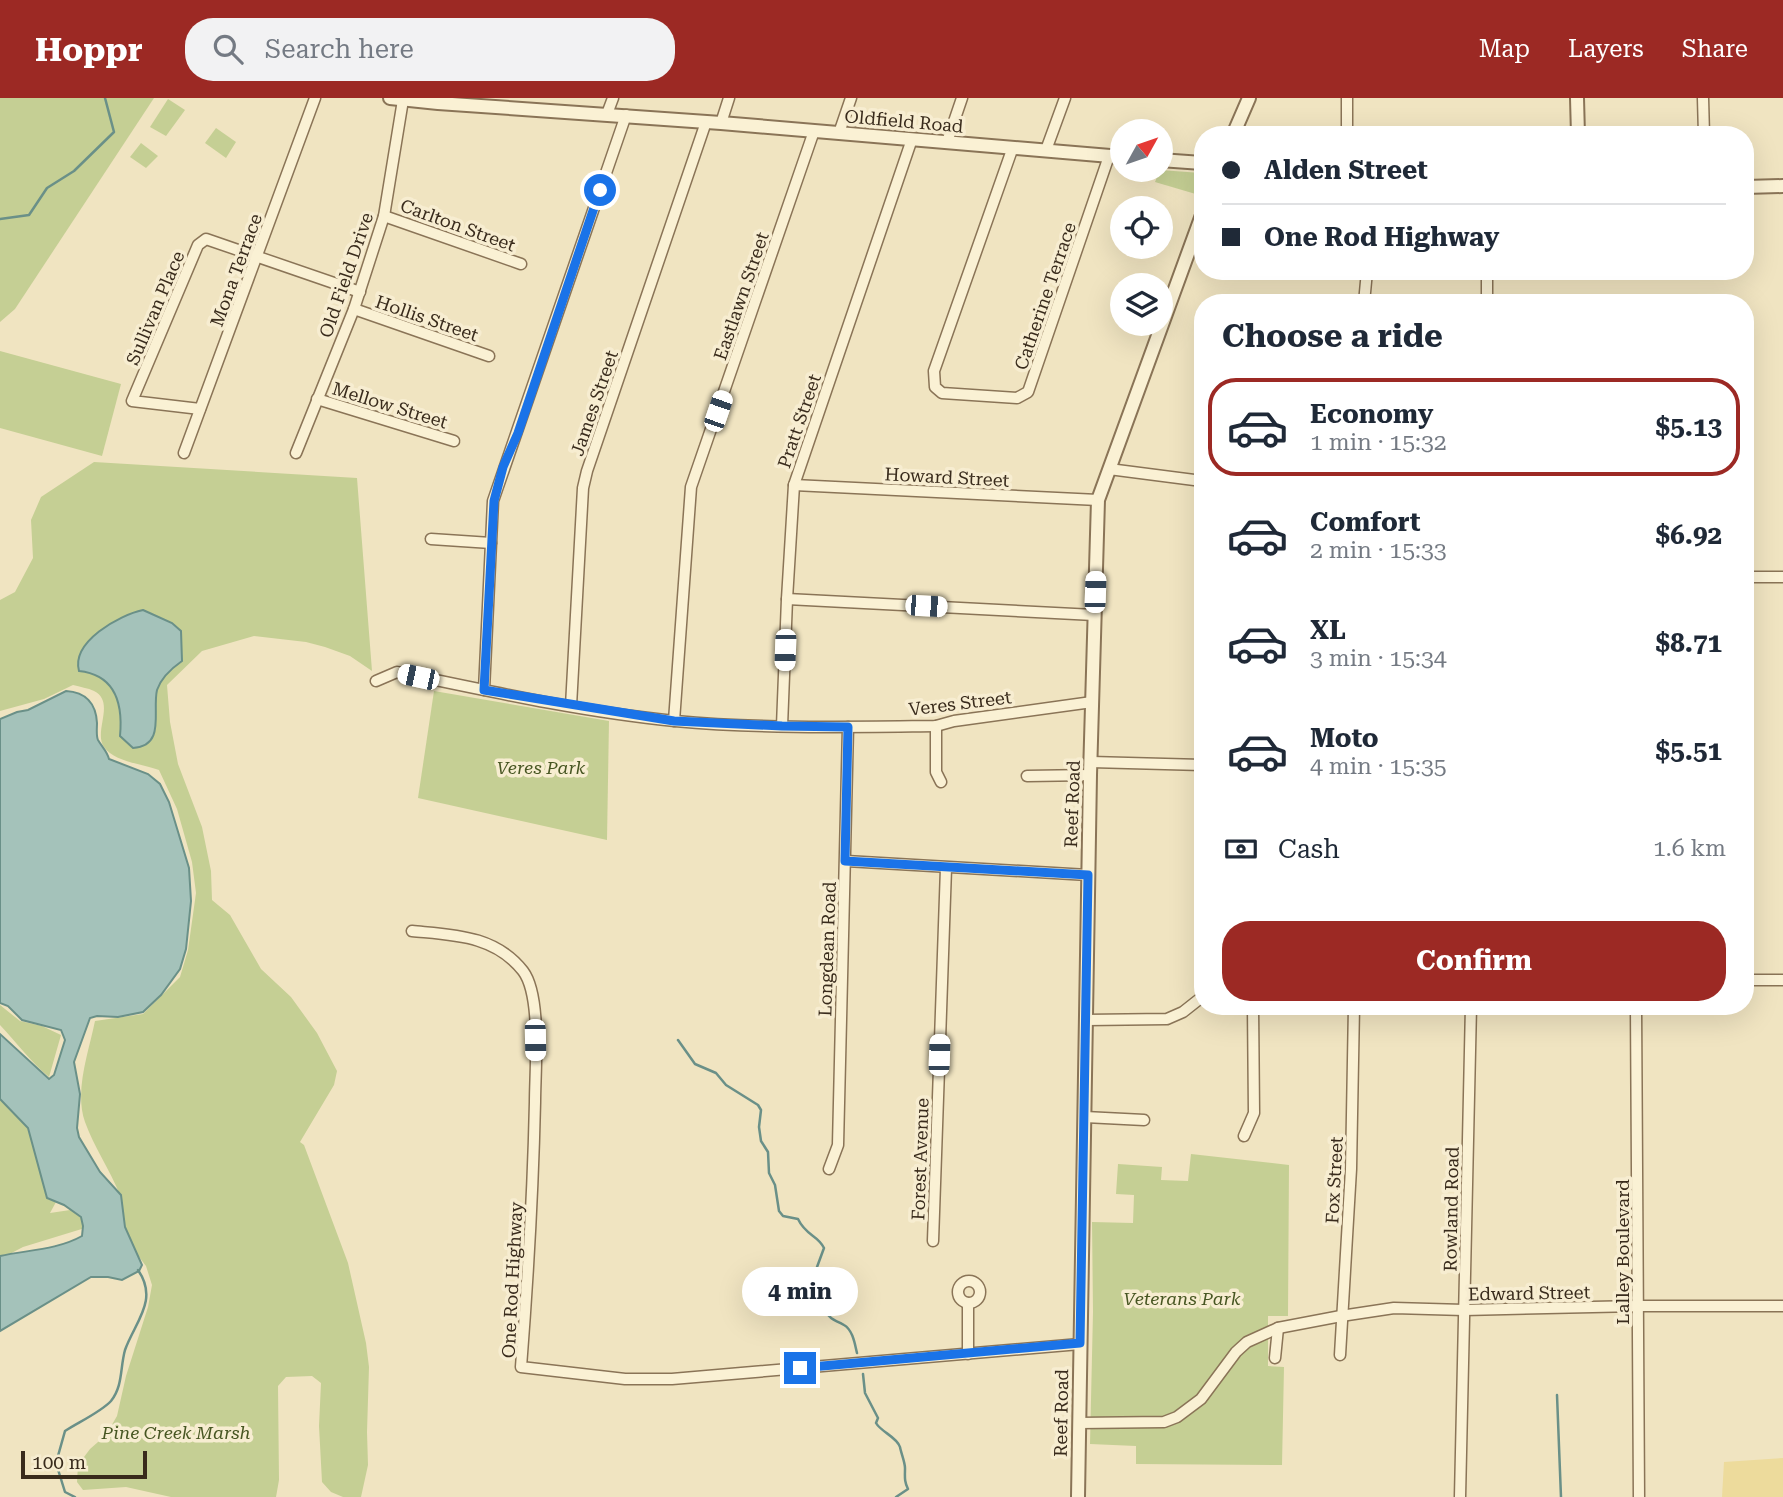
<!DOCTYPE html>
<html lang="en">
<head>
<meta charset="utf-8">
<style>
	:root { --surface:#fff; --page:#f2f2f3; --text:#1f2937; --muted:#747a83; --line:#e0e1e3; --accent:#9c2924 }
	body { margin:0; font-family:"Roboto Serif",serif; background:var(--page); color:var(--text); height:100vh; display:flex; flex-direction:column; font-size:26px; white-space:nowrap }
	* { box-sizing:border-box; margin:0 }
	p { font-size:23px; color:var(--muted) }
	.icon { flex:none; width:38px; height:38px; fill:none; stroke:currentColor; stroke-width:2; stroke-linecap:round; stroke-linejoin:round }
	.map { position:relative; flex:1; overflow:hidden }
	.details { position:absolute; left:1194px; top:196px; width:560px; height:721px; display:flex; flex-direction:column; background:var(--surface); border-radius:28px; box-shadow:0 7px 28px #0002 }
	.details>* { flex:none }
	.top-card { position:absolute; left:1194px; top:28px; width:560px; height:154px; border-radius:28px; box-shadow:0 7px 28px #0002; display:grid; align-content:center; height:154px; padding:0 28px; background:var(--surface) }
	.needle { width:46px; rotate:50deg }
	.fabs { position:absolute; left:1110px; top:21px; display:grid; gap:14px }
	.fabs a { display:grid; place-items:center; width:63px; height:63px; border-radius:50%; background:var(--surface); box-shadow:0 7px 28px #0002; font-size:35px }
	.scale { position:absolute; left:21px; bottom:18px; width:126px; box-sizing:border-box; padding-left:7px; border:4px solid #392b1c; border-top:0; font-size:19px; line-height:24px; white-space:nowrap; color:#392b1c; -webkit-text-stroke:5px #f7edd1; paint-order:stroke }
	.end { position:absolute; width:32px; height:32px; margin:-16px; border:9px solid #1a73e8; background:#fff; box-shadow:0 0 0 4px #fff }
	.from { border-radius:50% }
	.bubble { position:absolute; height:49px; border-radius:24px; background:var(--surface); box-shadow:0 7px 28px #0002; font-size:23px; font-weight:700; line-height:49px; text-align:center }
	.car { position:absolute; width:21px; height:42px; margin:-21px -10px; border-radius:9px; box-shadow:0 0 5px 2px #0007; background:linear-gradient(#fff 24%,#345 0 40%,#fff 0 76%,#345 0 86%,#fff 0) }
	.top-card b { display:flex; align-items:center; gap:24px; height:66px; font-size:26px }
	.top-card b+b { border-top:2px solid var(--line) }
	.top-card i { width:18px; height:18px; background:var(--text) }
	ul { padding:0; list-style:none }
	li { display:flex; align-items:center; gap:21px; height:98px; margin:0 14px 10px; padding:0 14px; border:4px solid transparent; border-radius:28px }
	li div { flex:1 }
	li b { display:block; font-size:26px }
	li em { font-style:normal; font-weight:700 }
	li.on { border-color:var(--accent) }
	li>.icon { width:63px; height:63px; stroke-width:1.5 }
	h2 { padding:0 28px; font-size:32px; line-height:84px }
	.pay { display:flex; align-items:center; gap:18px; height:77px; padding:0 28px; font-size:26px }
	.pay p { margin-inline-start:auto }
	.primary-button { display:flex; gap:14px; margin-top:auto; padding:14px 28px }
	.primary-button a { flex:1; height:80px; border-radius:28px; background:var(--accent); color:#fff; font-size:28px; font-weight:700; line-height:80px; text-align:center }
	header { display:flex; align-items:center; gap:42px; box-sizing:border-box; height:98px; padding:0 35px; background:var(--accent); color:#fff }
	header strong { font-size:33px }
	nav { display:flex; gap:38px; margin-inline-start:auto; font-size:24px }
	.search { width:490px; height:63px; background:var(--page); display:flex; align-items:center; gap:18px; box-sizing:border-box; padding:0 24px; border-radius:28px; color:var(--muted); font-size:26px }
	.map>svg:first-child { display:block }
	.green { fill:#c5cf94 }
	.sand { fill:#eddb9c }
	.water { fill:#a4c2ba; stroke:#6a9088; stroke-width:2 }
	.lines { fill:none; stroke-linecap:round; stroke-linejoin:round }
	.stream { stroke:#6a9088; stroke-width:2.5 }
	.minor-casing { stroke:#8a7457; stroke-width:13 }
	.tertiary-casing { stroke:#8a7457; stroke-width:16 }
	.minor { stroke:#faf1d4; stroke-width:10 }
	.tertiary { stroke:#faf1d4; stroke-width:12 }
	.route { stroke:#1a73e8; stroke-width:9 }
	.labels { text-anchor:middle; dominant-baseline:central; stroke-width:7; stroke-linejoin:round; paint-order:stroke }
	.street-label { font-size:18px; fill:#392b1c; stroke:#f7edd1 }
	.park-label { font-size:18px; font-style:italic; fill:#475622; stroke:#f7edd1 }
</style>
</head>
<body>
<header>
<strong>Hoppr</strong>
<div class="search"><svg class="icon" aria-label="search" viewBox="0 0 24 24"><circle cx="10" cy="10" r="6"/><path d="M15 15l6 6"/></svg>Search here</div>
<nav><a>Map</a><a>Layers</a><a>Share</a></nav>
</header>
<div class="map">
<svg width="1783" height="1399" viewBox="0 0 1783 1399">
	<rect width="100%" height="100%" fill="#f0e4c1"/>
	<g class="green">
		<polygon points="0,0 154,0 15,211 0,224"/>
		<polygon points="168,1 185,12 166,38 150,29"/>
		<polygon points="216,30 236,44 226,60 205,45"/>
		<polygon points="141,45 158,58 146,70 130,59"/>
		<polygon points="1160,72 1201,75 1202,88 1199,97 1155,84"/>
		<polygon points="0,253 121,286 102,358 0,330"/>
		<path d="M94,364L357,380L372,573L350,558L325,549L306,544L254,538L202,553L167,587L170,624L178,666L202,729L211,773L212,802L230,817L261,871L291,899L317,935L337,973L334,987L300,1044L304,1047L348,1165L366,1245L369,1269L367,1334L368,1367L361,1399H343L331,1394L322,1384L319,1328L321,1285L312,1278L286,1279L278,1288L279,1382L276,1399H171L126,1389L83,1392L77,1384L78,1367L90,1351L106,1337L117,1318L126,1278L148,1209L152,1187L146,1168L111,1122L23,1149L0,1161V993L34,1029L62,1093L50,1115L77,1111L120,1097C110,1072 94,1049 85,1024C74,993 89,953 95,923L143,916L180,879L188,852L196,795L192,764L177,711L159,672C143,666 114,664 104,649C93,633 116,604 94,593C88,590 80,589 73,587L44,601L0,613V502L15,494L33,460L31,422L41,399Z"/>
		<polygon points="434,593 609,623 607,742 418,700"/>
		<path d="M0,907L20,923L42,928L61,937L49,979C30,963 17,945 0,927Z"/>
		<polygon points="1191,1056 1289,1067 1288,1218 1268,1218 1268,1268 1284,1269 1282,1367 1136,1366 1136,1348 1090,1346 1093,1214 1092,1124 1133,1125 1134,1097 1116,1096 1118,1066 1162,1069 1161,1082 1188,1083"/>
	</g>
	<polygon class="sand" points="1783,1360 1783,1399 1722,1399 1724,1364"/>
	<g class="water">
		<path d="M143,512L172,525L181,533L182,563C172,570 161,580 157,592C152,613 166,648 133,650L120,638C123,606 116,577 79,573C71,544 119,517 143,512Z"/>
		<path d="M66,593C86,594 96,606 97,625C97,630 96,638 98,642C102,649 107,653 109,661L148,676L160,686L169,704L189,770L191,803L186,851L180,871L161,897L143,914L118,919L97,918L90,920L74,964L80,996L77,1030L79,1039L100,1074L121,1097L125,1129L142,1167L139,1173L122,1182L108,1179H91L0,1233V1158C27,1152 57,1152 82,1138L83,1128L81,1119L64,1107L47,1100L28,1030L0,1001V936L49,981L54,977L65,942L61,932L22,922L8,908L0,905V621L17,614L28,612Z"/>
	</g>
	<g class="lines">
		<g class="stream">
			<polyline points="0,121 29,117 47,90 74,73 114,34 105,0"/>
			<path d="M678,942L695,966L716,975L726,987L758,1007L761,1012L759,1029L761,1043L768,1054L769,1075L775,1087L779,1113L783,1118L798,1121C806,1138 818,1137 824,1150L817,1169L825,1206V1213C833,1224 834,1221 844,1227C853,1232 855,1247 857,1255"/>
			<path d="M863,1276L865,1295L878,1320L876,1325C881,1334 897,1339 900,1349C901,1355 905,1364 905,1370C905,1379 904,1383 908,1391L896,1399"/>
			<polyline points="1557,1297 1561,1399"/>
			<path d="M75,1399L65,1394L56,1365L65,1333C77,1325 101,1314 111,1303C123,1288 120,1270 125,1252C135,1224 159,1202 138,1172"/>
		</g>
		<g class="minor-casing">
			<g id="minor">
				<polyline points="1703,0 1704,37"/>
				<polyline points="607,16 613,0"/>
				<polyline points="721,25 729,0"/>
				<polyline points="839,35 851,0"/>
				<polyline points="1347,37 1347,0"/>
				<polyline points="947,44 962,0"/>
				<polyline points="1013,49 934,273 935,289 942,295 1017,300 1028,294 1109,58"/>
				<polyline points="1046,52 1065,0"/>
				<polyline points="384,118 521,166"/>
				<polyline points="1364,205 1367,173"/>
				<polyline points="1487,205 1487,173"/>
				<polyline points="354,211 489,258"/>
				<polyline points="317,301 454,343"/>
				<polyline points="200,311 132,303 198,147 206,141 360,194"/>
				<polyline points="184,355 315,0"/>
				<polyline points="296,355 354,211 384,118 403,2"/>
				<polyline points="1109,371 1202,383"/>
				<polyline points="794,387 1098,402"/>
				<polyline points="431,441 491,445"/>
				<polyline points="1745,479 1783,479"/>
				<polyline points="787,501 1094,517"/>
				<path d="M376,583L397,574C488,593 582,614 675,623C762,631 849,629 936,628L954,623L1092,604"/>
				<polyline points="484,592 493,403 626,17"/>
				<polyline points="571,608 583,390 587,373 706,24"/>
				<polyline points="674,623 691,389 814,33"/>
				<polyline points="782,628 787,501 794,387 912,41"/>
				<polyline points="936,628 936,674 941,684"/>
				<polyline points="1091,664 1202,667"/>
				<polyline points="1027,678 1090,677"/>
				<polyline points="846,763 1088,777"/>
				<path d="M412,833C453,837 495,837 523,873C542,898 535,972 535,1004C533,1093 528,1180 521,1269L625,1281H672L1080,1246"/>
				<polyline points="1745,882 1783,882"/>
				<polyline points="1636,908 1639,1399"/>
				<polyline points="1086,922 1167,921 1183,914 1202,899"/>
				<polyline points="1085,1019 1144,1022"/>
				<polyline points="1244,1038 1254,1015 1253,908"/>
				<polyline points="829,1071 838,1047 848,629"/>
				<polyline points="933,1143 946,770"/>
				<circle cx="969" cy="1194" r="11"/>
				<polyline points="968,1256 968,1205"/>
				<polyline points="1340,1257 1351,1071 1354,908"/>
				<polyline points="1275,1260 1278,1230"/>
				<polyline points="1079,1325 1164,1324 1177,1319 1201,1301 1236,1254 1247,1244 1278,1230 1341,1218 1394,1210 1464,1212 1638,1208 1783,1208"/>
				<polyline points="1460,1399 1471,908"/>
			</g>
		</g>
		<g class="tertiary-casing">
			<g id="tertiary">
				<polyline points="390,0 438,5 721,25 1122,59"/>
				<polyline points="1577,0 1578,37"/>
				<polyline points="1233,37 1249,0"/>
				<polyline points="1160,62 1202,65"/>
				<polyline points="1745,89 1783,88"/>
				<polyline points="1078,1399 1090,677 1098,402 1202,117"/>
			</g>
		</g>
		<use href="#minor" class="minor"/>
		<use href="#tertiary" class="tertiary"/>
	</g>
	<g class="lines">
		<polyline class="route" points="600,92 518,335 503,369 494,403 484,592 674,623 782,628 848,629 845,763 1088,777 1080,1245 800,1270"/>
	</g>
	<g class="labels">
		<g class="street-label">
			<text transform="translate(904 23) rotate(5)">Oldfield Road</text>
			<text transform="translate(458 127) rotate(20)">Carlton Street</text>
			<text transform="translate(236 172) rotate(-70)">Mona Terrace</text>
			<text transform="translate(346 177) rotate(-71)">Old Field Drive</text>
			<text transform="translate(741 198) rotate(-71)">Eastlawn Street</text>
			<text transform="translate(1045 198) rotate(-71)">Catherine Terrace</text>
			<text transform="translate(155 210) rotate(-67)">Sullivan Place</text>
			<text transform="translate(427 220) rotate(19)">Hollis Street</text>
			<text transform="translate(594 305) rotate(-71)">James Street</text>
			<text transform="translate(390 307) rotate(17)">Mellow Street</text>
			<text transform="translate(799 323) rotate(-71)">Pratt Street</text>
			<text transform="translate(947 379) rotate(3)">Howard Street</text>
			<text transform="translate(960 605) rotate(-7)">Veres Street</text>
			<text transform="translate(1072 706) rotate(-88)">Reef Road</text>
			<text transform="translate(827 851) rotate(-88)">Longdean Road</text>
			<text transform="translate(920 1061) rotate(-88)">Forest Avenue</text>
			<text transform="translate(1334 1082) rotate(-87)">Fox Street</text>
			<text transform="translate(1451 1111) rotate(-89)">Rowland Road</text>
			<text transform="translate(1622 1154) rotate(-90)">Lalley Boulevard</text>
			<text transform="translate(512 1182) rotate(-87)">One Rod Highway</text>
			<text transform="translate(1529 1195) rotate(-1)">Edward Street</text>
			<text transform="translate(1061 1315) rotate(-89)">Reef Road</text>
		</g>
		<g class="park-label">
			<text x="541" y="669">Veres Park</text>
			<text x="1182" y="1200">Veterans Park</text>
			<text x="176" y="1334">Pine Creek Marsh</text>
		</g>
	</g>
</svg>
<div class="fabs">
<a><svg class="needle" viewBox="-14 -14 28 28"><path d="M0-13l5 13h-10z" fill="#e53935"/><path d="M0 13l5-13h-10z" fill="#747a83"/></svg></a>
<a><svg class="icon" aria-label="locate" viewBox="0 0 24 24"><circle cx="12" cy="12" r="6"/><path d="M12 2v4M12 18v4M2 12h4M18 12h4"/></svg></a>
<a><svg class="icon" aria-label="layers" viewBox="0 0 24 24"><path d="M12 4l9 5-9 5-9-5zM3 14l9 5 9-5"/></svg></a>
</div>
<div class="scale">100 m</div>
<i class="end from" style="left:600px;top:92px"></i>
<i class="end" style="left:800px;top:1270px"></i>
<div class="bubble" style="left:742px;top:1169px;width:116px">4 min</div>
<i class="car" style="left:718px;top:313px;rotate:19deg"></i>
<i class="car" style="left:1095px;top:494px;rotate:2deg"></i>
<i class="car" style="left:926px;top:508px;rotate:93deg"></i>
<i class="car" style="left:785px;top:552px;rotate:182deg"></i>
<i class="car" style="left:418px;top:579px;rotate:282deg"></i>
<i class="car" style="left:535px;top:942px;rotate:179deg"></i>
<i class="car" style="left:939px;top:957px;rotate:2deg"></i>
<div class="top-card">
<b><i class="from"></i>Alden Street</b>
<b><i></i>One Rod Highway</b>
</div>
<section class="details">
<h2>Choose a ride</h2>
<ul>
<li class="on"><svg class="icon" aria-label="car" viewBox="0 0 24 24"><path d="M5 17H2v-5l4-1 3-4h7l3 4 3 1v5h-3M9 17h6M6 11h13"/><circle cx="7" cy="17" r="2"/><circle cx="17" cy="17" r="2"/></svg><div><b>Economy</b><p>1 min · 15:32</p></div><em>$5.13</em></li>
<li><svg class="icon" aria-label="car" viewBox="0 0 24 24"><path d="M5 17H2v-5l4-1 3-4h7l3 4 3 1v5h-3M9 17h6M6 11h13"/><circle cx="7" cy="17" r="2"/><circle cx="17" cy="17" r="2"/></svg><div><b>Comfort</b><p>2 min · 15:33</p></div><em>$6.92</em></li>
<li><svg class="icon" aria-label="car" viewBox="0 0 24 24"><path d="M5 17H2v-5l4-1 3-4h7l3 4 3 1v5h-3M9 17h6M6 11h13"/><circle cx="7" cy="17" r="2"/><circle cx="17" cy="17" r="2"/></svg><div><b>XL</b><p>3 min · 15:34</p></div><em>$8.71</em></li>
<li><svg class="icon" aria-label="car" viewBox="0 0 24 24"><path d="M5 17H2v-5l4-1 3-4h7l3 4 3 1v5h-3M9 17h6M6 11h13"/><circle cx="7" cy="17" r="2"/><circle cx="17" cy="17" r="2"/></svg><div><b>Moto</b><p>4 min · 15:35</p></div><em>$5.51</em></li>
</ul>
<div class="pay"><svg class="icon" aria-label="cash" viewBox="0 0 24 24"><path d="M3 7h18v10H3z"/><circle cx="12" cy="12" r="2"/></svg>Cash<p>1.6 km</p></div>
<div class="primary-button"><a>Confirm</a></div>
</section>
</div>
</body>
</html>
